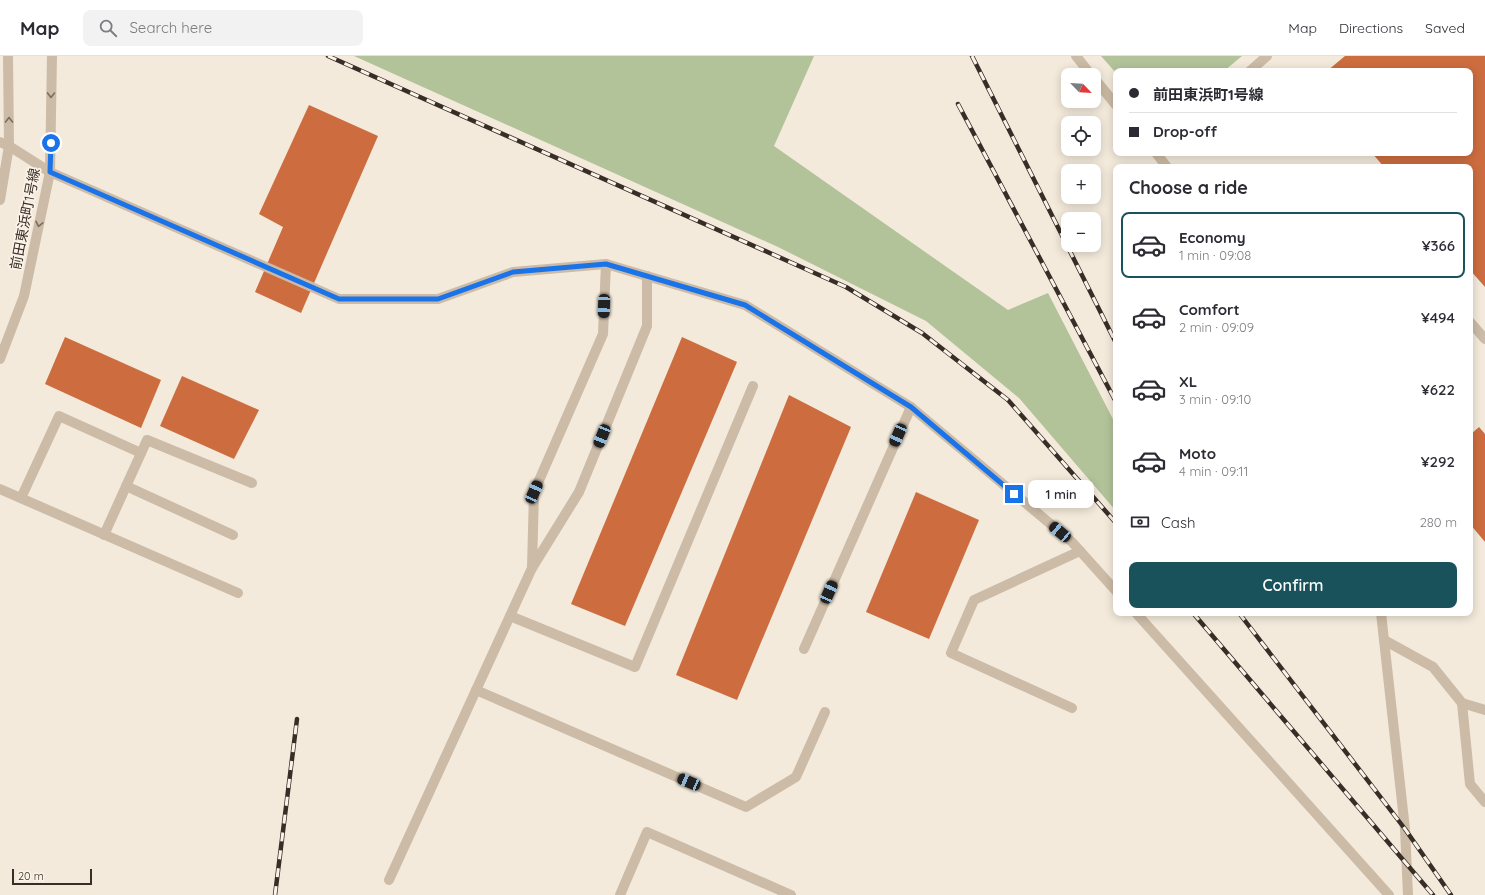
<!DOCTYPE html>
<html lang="en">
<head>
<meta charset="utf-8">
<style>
	:root { --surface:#fff; --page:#f2f2f3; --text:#2b2b33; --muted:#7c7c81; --line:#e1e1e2; --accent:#1a525c }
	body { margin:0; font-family:Quicksand,"Noto Sans JP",sans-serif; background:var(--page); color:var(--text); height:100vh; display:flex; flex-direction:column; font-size:15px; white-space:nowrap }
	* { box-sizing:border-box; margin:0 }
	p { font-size:13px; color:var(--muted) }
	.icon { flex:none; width:22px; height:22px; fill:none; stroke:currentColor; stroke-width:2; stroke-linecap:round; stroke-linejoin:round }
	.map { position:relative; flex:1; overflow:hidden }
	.details { position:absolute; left:1113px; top:108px; width:360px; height:452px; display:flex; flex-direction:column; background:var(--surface); border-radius:8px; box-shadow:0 2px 10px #0003 }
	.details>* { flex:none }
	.banner { position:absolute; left:1113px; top:12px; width:360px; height:88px; border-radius:8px; box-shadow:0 2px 10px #0003; display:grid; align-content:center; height:88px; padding:0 16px; background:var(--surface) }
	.needle { width:26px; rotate:115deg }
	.controls { position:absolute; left:1061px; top:12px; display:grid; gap:8px }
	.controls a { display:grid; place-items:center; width:40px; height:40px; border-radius:8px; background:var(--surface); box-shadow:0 2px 10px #0003; font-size:20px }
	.scale { position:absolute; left:12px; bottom:10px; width:80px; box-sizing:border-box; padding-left:4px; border:2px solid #382e27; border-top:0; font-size:11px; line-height:14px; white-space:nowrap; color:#382e27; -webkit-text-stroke:3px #fbf3e8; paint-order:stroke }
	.end { position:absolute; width:18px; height:18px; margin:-9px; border:5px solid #1a73e8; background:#fff; box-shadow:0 0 0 2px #fff }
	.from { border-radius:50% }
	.bubble { position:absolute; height:28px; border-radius:8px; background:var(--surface); box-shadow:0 2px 10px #0003; font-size:13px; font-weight:600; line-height:28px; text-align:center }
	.car { position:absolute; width:12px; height:24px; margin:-12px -6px; border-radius:5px; box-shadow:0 0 3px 1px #0007; background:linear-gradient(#222 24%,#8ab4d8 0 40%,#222 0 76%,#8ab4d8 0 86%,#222 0) }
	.banner b { display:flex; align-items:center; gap:14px; height:38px; font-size:15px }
	.banner b+b { border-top:1px solid var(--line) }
	.banner i { width:10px; height:10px; background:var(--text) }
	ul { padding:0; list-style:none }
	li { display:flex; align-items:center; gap:12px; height:66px; margin:0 8px 6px; padding:0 8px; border:2px solid transparent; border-radius:8px }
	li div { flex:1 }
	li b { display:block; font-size:15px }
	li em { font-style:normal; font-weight:600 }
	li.selected { border-color:var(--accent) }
	li>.icon { width:36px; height:36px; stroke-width:1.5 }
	h2 { padding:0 16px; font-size:18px; line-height:48px }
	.pay { display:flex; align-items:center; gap:10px; height:44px; padding:0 16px; font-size:15px }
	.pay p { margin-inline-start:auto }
	.cta { display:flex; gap:8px; margin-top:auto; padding:8px 16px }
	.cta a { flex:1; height:46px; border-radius:8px; background:var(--accent); color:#fff; font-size:16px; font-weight:600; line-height:46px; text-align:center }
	header { display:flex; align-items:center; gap:24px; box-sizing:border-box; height:56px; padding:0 20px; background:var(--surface); border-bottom:1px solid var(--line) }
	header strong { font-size:19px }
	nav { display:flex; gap:22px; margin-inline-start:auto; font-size:14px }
	.search { width:280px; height:36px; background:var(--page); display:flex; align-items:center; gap:10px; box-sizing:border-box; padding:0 14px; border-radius:8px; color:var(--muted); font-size:15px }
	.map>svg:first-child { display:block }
	.green { fill:#b2c39a }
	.building { fill:#cd6d3f }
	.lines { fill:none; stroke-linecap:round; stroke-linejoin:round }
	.service { stroke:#ccbba6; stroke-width:10 }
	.minor { stroke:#ccbba6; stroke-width:10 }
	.tertiary { stroke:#ccbba6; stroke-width:10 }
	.rail-casing { stroke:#382e27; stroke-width:4.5 }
	.rail { stroke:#fbf3e8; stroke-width:3; stroke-dasharray:9; stroke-linecap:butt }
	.oneway { stroke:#7b6d60 }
	.route { stroke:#1a73e8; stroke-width:5 }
	.labels { text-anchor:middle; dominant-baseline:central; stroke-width:3.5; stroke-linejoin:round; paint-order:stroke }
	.street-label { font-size:14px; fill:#382e27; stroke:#fbf3e8 }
</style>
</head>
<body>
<header>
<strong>Map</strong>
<div class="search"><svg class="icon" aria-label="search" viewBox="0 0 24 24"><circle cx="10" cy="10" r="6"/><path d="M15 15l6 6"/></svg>Search here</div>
<nav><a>Map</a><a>Directions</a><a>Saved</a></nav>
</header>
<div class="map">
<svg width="1485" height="839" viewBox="0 0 1485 839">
	<rect width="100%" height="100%" fill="#f3eadb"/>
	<g class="green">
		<polygon points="354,0 814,0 774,90 1008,254 1048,237 1116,369 1116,455 1019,342 926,265 778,191"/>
		<polygon points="1101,0 1242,0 1224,15 1116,15 1116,17"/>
	</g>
	<g class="building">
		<polygon points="1345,0 1485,0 1485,231 1470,214 1470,111 1384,111 1372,97 1470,97 1470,15 1327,15"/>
		<polygon points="309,49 378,80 301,257 255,236 283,171 259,158"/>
		<polygon points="65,281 161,324 141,372 45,328"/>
		<polygon points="682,281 737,306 625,570 571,548"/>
		<polygon points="182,320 259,354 234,403 160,370"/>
		<polygon points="789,339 851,371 737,644 676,619"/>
		<polygon points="1479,371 1485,378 1485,486 1470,468 1470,379"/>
		<polygon points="916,436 979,464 929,583 866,556"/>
	</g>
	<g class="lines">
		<g class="service">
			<polyline points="1250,15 1267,0"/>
			<polyline points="1470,266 1485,283"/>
			<polyline points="126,430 233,479"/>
			<polyline points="0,433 238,537"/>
			<polyline points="21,442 59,360 141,397"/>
			<polyline points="104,479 147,384 252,427"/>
			<polyline points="532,512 579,436 647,270 647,220"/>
			<polyline points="510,560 635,611 753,330"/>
			<polyline points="1384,584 1433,611 1462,647 1485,654"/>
			<polyline points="804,593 911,351"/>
			<polyline points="476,634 746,751 796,721 825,656"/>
			<polyline points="1462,647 1470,728 1485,746"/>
			<polyline points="1072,652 951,597 974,544 1080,495"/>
			<polyline points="389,824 532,512 534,436 603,278 606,208"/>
			<polyline points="620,839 647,776 791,839"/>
		</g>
		<g class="minor">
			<polyline points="1076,0 1091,19"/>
			<polyline points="1094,22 1116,49"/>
			<polyline points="1156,97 1167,111"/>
			<polyline points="50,116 339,243 438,243 513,216 606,208 745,249 911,351 1072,486 1116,535"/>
			<polyline points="1136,557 1389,839"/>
			<polyline points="1381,557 1405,773 1408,839"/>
		</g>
		<g class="tertiary">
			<polyline points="0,86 9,90 50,116"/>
			<polyline points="0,144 9,90 8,0"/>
			<polyline points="0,303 24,240 50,116 52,0"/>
		</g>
		<g class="rail-casing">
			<g id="rail">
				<polyline points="328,0 846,231 922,277 1008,344 1116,467"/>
				<polyline points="972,0 1116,287"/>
				<polyline points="958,48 1116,346"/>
				<polyline points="1193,557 1433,839"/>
				<polyline points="1239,557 1405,773 1451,839"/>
				<polyline points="275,839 297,663"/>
			</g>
		</g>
		<use href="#rail" class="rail"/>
	</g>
	<defs><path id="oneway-chevron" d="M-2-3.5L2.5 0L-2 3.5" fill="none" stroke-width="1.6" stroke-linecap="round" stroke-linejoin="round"/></defs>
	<g class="oneway">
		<use href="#oneway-chevron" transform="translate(51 39) rotate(91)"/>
		<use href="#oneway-chevron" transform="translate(9 64) rotate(-90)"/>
		<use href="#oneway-chevron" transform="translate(39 168) rotate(102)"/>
	</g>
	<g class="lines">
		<polyline class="route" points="51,87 50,116 339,243 438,243 513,216 606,208 745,249 911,351 1014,438"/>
	</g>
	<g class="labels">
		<g class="street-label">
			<text transform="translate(25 163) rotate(-79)">前田東浜町1号線</text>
		</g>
	</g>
</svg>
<div class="controls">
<a><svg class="needle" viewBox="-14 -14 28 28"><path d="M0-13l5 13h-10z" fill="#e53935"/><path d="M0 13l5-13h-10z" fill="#7c7c81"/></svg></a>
<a><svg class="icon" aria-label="locate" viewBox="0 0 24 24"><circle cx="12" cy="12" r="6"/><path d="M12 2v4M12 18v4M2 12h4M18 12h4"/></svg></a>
<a>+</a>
<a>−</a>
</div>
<div class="scale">20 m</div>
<i class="end from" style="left:51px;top:87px"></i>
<i class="end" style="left:1014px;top:438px"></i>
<div class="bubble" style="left:1028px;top:424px;width:66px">1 min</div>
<i class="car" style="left:604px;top:250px;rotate:182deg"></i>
<i class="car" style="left:898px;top:379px;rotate:204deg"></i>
<i class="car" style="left:602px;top:380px;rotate:202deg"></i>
<i class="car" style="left:534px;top:436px;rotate:24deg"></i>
<i class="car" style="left:1060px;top:476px;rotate:310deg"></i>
<i class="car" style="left:829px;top:536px;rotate:24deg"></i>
<i class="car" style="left:689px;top:726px;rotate:293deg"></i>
<div class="banner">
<b><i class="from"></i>前田東浜町1号線</b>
<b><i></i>Drop-off</b>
</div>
<section class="details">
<h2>Choose a ride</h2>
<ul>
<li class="selected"><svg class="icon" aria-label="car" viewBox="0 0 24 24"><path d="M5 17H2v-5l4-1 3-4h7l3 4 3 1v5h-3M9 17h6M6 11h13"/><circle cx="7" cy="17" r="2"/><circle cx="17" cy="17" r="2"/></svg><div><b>Economy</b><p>1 min · 09:08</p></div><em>¥366</em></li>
<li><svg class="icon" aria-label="car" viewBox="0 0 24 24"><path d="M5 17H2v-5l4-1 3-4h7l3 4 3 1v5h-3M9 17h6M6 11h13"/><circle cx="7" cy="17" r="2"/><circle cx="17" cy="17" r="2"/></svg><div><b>Comfort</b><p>2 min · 09:09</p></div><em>¥494</em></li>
<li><svg class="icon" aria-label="car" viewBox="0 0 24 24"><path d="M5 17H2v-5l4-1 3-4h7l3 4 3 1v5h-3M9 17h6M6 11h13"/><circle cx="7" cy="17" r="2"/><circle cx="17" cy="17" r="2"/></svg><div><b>XL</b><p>3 min · 09:10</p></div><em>¥622</em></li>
<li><svg class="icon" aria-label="car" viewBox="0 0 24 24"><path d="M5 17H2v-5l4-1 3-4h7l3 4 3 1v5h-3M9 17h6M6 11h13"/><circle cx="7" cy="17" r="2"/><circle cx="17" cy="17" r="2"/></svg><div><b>Moto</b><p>4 min · 09:11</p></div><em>¥292</em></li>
</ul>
<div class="pay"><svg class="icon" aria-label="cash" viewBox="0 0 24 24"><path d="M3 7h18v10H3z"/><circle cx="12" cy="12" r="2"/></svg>Cash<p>280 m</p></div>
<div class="cta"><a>Confirm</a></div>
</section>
</div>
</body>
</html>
